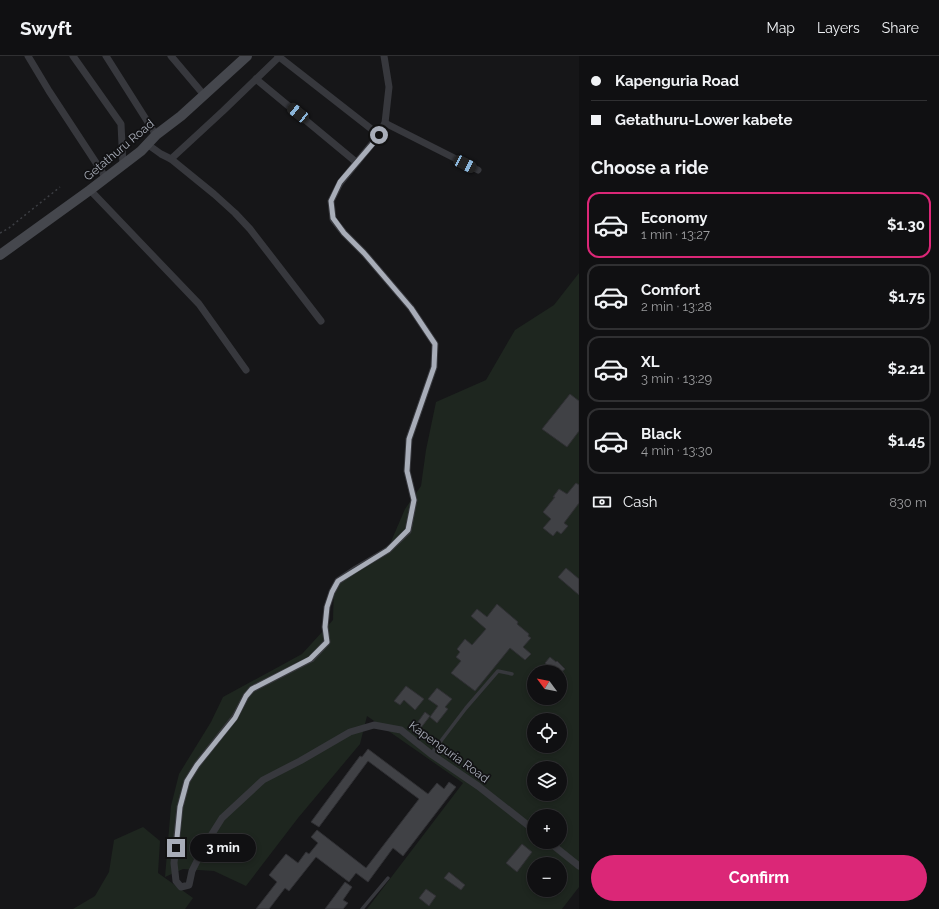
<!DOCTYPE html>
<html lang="en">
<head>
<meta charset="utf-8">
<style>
	:root { --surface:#101012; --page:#19191b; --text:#f1f3f6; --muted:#9c9d9f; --line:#303032; --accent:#db2777 }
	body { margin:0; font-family:Raleway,sans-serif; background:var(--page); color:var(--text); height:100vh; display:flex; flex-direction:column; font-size:15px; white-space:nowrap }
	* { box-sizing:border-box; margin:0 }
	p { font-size:13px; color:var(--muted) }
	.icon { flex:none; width:22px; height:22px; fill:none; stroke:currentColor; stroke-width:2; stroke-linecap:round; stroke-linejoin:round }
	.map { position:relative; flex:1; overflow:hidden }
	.panel { display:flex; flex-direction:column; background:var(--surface); width:360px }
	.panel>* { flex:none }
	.banner { display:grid; align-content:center; height:88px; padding:0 12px; background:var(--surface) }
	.needle { width:26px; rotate:302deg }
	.controls { position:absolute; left:527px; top:609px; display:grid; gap:8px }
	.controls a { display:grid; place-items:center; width:40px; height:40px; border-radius:50%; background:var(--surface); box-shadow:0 2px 6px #0003,0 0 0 1px var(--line); font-size:20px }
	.end { position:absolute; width:18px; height:18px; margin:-9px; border:5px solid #a8adb8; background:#111; box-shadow:0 0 0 2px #111 }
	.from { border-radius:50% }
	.bubble { position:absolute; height:28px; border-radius:14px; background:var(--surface); box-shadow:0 2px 6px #0003,0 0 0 1px var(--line); font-size:13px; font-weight:700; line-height:28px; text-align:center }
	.car { position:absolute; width:12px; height:24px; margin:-12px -6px; border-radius:5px; box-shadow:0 0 3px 1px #0007; background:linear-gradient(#222 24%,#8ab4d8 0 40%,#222 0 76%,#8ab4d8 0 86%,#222 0) }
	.banner b { display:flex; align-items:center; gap:14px; height:38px; font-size:15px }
	.banner b+b { border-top:1px solid var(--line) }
	.banner i { width:10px; height:10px; background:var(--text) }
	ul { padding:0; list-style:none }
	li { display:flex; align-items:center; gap:12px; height:66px; margin:0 8px 6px; padding:0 4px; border:2px solid var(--line); border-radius:12px }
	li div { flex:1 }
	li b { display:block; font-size:15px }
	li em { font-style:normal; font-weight:700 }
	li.current { border-color:var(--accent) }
	li>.icon { width:36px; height:36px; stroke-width:1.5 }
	h2 { padding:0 12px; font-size:18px; line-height:48px }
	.pay { display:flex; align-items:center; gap:10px; height:44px; padding:0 12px; font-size:15px }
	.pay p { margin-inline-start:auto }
	.button { display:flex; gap:8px; margin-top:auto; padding:8px 12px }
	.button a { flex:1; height:46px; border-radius:24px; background:var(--accent); color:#fff; font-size:16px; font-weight:700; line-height:46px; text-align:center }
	header { display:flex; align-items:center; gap:24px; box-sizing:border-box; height:56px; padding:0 20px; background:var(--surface); border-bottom:1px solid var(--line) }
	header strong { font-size:19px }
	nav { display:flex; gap:22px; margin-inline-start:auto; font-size:14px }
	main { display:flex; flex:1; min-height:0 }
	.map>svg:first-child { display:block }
	.green { fill:#1e261f; fill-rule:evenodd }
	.building { fill:#404145; stroke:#303034 }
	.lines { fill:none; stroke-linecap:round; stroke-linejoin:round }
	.path { stroke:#3d3f44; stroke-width:1.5; stroke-dasharray:2 3; stroke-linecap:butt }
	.lane { stroke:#37383d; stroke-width:3.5 }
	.street { stroke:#37383d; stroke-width:7 }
	.secondary { stroke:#45474d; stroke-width:10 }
	.route { stroke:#a8adb8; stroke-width:5 }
	.labels { text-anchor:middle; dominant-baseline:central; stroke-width:3.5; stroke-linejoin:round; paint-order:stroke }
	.street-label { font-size:12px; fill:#a8adb8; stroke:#111113 }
</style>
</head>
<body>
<header>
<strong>Swyft</strong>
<nav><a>Map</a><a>Layers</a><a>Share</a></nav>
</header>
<main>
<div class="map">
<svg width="579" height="853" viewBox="0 0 579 853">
	<rect width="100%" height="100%" fill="#161618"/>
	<g class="green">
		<path d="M579,217V831L562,853H367L463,727L367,660L360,688L298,762L246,830L214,815L183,813L165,821L171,750L179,718L211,666L223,641L302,598L333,564L334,528L390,488L405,453L421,430L426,394L436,346L486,324L515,274L554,249ZM534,616H560V642H534ZM534,664H560V690H534ZM534,712H560V738H534ZM534,760H560V786H534ZM534,808H560V834H534Z"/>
		<polygon points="143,771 160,785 158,817 193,842 185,853 73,853 95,840 109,816 114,784"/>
	</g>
	<g class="building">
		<polygon points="570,338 579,345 579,375 567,391 542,373"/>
		<polygon points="576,427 579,429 579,447 564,467 568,470 561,478 557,475 553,480 543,472 551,463 543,456 555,441 553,441 559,433 567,438"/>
		<polygon points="566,512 579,523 579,539 558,521"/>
		<polygon points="497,548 518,566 517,568 529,578 528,580 531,582 523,591 531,598 525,604 510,592 475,635 451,617 461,605 456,601 460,596 457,593 465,583 472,589 486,573 471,560 477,553 487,561"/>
		<polygon points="550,601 556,606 557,605 565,613 560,617 560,616 548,616 551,612 545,607"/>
		<polygon points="406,630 424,643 415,654 404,644 400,649 394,645"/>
		<polygon points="437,632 452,643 445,651 448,653 437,667 430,661 438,650 428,643"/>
		<polygon points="425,656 430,660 420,673 415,670"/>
		<polygon points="368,693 428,738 437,727 444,733 449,726 456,731 403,800 393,792 368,826 356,817 349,826 316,801 289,835 285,832 269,853 256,853 277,826 269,819 286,798 298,807 306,796 309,798 318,787 311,781 317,774 366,812 419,743 368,705 319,771 311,766 360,700 362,701"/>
		<polygon points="522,788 532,796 517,816 506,807"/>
		<polygon points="449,816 465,829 461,834 444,822"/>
		<polygon points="345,826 352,831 343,844 348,847 343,853 325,853"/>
		<polygon points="426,833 436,840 429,850 419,842"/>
	</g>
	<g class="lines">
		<polyline class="path" points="0,177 9,172 60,131"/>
		<g class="lane">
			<polyline points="431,698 466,652 498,615 512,618"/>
			<polyline points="362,853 388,822"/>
		</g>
		<g class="street">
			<polyline points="28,0 49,35 106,122"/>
			<polyline points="73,0 121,68 123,109"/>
			<polyline points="106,0 156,79"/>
			<polyline points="171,0 204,39"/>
			<polyline points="278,0 379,79"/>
			<polyline points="384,0 389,31 385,67 376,83 340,127 331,145 333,163 344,177 364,197 411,252 435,288 434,311 409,383 407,415 414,444 408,475 388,494 356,513 338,525 332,536 327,551 325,571 327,586 311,603 252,633 246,640 235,661 197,709 187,725 180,751 174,807 176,825 181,831 189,829 192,815 205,789 222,762 263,724 300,705 350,676 374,669 401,674 431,698 478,730 534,774"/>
			<polyline points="256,23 356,106"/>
			<polyline points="385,67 478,114"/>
			<polyline points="147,88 161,98 171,103 223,55 280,0"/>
			<polyline points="171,103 214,138 235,157 250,173 321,265"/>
			<polyline points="90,134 199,248 246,314"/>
			<polyline points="549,786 579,810"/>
		</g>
		<polyline class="secondary" points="0,199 90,134 141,95 156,79 181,60 247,0"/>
	</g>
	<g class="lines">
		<polyline class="route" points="176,792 180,751 187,725 197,709 235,662 246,640 252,633 310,603 327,586 325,571 327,551 332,536 338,525 388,494 408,474 414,444 407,415 409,383 434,311 435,288 411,252 364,197 344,177 333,162 331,145 340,126 376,84 379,79"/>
	</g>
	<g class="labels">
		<g class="street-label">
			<text transform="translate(119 94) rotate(-40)">Getathuru Road</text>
			<text transform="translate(449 696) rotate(36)">Kapenguria Road</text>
		</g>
	</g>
</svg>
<div class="controls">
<a><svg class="needle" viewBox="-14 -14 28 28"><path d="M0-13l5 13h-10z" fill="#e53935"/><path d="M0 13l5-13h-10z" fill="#9c9d9f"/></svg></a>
<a><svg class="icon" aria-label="locate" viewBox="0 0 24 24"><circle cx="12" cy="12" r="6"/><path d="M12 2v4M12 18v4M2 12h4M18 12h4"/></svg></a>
<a><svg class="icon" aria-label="layers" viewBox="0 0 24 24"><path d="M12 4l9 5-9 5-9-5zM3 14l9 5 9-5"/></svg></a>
<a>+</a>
<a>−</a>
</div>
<i class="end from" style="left:379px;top:79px"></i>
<i class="end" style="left:176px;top:792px"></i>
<div class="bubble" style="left:190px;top:778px;width:66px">3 min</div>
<i class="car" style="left:298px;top:57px;rotate:309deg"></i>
<i class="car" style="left:465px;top:108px;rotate:117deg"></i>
</div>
<section class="panel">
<div class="banner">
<b><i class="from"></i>Kapenguria Road</b>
<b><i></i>Getathuru-Lower kabete</b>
</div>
<h2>Choose a ride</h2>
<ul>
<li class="current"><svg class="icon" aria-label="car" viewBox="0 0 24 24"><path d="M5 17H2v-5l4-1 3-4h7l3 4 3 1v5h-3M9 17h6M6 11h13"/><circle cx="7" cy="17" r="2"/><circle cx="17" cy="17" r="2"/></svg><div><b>Economy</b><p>1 min · 13:27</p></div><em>$1.30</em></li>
<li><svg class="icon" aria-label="car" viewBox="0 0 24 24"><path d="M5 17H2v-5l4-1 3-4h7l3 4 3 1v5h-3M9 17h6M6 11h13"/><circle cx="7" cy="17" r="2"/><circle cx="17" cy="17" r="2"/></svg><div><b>Comfort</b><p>2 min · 13:28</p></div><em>$1.75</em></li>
<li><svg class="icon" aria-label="car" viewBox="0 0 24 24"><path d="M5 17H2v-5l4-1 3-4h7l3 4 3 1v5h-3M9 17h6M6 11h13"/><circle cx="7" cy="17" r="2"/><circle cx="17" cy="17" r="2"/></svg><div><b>XL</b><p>3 min · 13:29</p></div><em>$2.21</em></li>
<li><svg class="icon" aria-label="car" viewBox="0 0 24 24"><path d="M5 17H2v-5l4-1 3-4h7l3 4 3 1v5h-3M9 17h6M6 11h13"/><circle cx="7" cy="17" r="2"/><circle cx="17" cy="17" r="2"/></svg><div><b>Black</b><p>4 min · 13:30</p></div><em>$1.45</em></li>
</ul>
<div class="pay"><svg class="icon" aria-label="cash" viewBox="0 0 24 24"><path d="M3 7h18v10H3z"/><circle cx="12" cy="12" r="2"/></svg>Cash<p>830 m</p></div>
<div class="button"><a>Confirm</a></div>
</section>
</main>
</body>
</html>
